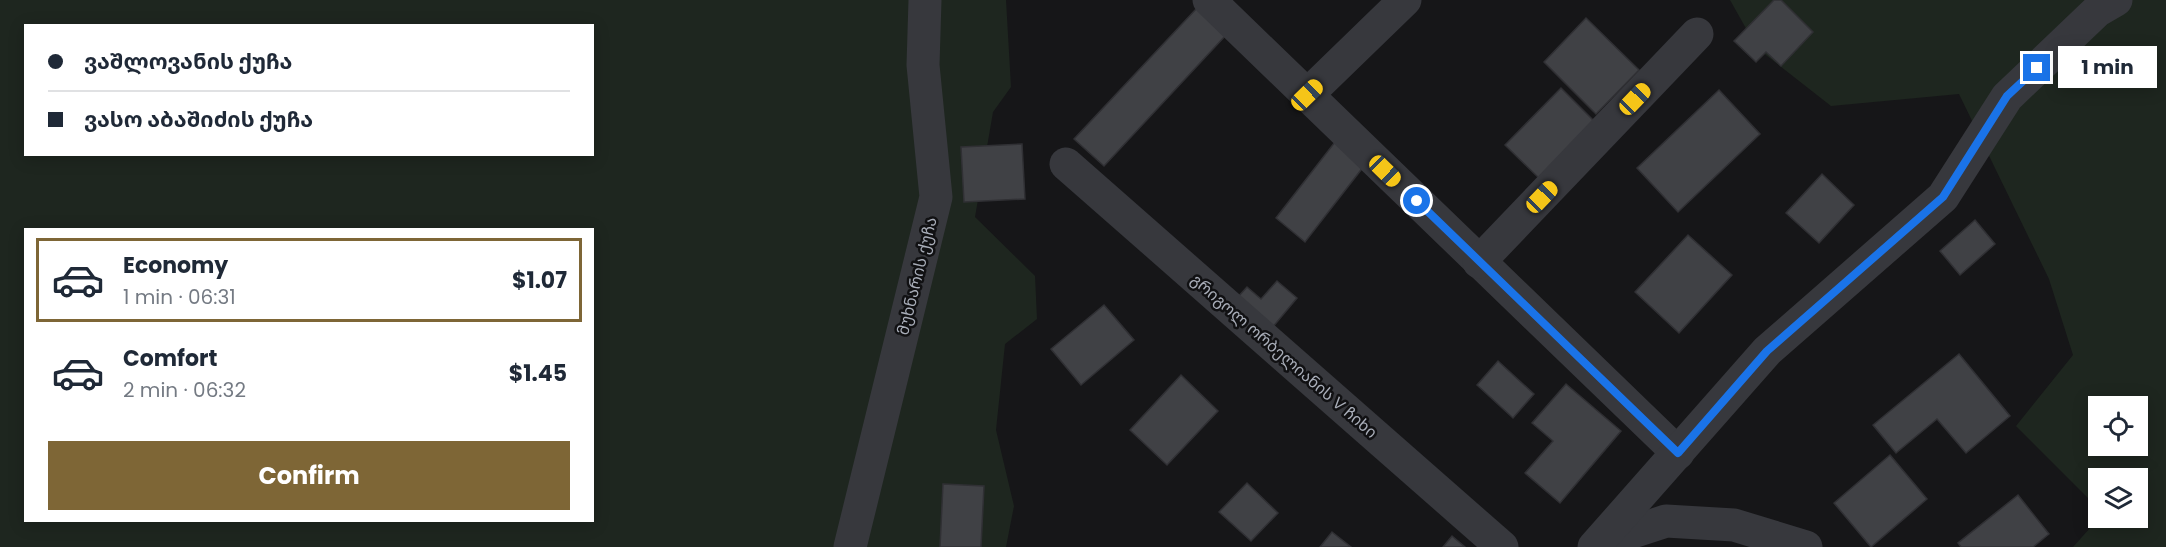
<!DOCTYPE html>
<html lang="en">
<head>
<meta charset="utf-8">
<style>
	:root { --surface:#fff; --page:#f2f2f3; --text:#1f2937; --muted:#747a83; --line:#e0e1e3; --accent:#7e6636 }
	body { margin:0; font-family:Poppins,"Noto Sans Georgian",sans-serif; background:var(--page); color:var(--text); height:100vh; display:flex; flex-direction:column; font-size:22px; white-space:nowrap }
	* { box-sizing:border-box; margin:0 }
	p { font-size:20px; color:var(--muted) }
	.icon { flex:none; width:33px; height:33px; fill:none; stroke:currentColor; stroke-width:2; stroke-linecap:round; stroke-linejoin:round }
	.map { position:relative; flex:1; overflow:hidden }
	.panel { position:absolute; left:24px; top:228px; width:570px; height:294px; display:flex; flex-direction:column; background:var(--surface); border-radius:0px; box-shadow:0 3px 15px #0003 }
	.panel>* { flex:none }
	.guide { position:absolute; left:24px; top:24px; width:570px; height:132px; border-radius:0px; box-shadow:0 3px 15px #0003; display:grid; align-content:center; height:132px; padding:0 24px; background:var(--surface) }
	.tools { position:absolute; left:2088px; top:396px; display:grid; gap:12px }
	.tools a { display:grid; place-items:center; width:60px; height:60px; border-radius:0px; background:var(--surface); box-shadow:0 3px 15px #0003; font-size:30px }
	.end { position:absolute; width:27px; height:27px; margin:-14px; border:8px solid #1a73e8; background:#fff; box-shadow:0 0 0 3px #fff }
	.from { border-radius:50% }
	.bubble { position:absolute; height:42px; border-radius:0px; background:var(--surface); box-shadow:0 3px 15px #0003; font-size:20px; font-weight:700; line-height:42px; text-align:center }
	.car { position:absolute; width:18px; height:36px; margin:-18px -9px; border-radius:8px; box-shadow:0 0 4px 2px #0007; background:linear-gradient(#f5c518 24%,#345 0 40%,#f5c518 0 76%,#345 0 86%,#f5c518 0) }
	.guide b { display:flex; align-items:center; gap:21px; height:57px; font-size:22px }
	.guide b+b { border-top:2px solid var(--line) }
	.guide i { width:15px; height:15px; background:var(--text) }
	ul { padding:10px 0 0; list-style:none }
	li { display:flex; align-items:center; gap:18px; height:84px; margin:0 12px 9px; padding:0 12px; border:3px solid transparent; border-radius:0px }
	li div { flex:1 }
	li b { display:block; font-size:22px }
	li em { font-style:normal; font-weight:700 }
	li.selected { border-color:var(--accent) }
	li>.icon { width:54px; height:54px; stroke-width:1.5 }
	.button { display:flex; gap:12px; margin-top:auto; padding:12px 24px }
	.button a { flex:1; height:69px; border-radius:0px; background:var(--accent); color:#fff; font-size:24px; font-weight:700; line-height:69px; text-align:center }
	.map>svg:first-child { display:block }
	.green { fill:#1e261f; fill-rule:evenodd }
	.building { fill:#404145; stroke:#303034; stroke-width:1.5 }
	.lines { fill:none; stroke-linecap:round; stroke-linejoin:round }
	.minor { stroke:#37383d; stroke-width:33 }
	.route { stroke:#1a73e8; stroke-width:8 }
	.labels { text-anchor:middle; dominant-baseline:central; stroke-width:5; stroke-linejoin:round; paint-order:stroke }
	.street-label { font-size:16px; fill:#a8adb8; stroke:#111113 }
</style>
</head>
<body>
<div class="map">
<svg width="2166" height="547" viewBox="0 0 2166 547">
	<rect width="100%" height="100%" fill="#161618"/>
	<g class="green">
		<path d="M0,0H1006L1011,87L993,112L975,217L1035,276L1037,319L1005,344L996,430L1014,506L1006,547H0ZM26,26H592V154H26ZM26,230H592V520H26Z"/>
		<path d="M1730,0H2166V547H2073L2099,518H2138V478H2098V508L2016,426L2073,355L2049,279L1959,94L1831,106L1757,48ZM2098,406H2138V446H2098Z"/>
	</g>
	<g class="building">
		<polygon points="1774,0 1781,0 1813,32 1781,66 1766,52 1756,62 1734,41"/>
		<polygon points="1197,8 1226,35 1104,166 1074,139"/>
		<polygon points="1586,18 1639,70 1596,114 1544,62"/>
		<polygon points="1561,88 1600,127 1545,184 1505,145"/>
		<polygon points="1719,90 1760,134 1678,212 1637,168"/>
		<polygon points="1335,142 1364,166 1305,242 1276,218"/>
		<polygon points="1022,144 1025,199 964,202 961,147"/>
		<polygon points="1822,174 1854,205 1819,243 1786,213"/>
		<polygon points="1975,220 1995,244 1960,275 1940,251"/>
		<polygon points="1688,235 1732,275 1679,333 1635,292"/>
		<polygon points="1277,281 1297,298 1272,328 1237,298 1247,287 1261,299"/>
		<polygon points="1104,305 1134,340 1081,385 1051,349"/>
		<polygon points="1959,354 2010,416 1966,453 1937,419 1896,453 1873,425"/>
		<polygon points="1498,361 1534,394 1513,418 1477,385"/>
		<polygon points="1181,375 1218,411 1167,465 1130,430"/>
		<polygon points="1566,384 1621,431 1560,503 1525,473 1553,441 1532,423"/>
		<polygon points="1890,455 1927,499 1871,547 1834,503"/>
		<polygon points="1247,483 1278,513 1251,541 1219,512"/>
		<polygon points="943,484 984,486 981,547 940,547"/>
		<polygon points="2018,495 2049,534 2033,547 1961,547 1958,543"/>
		<polygon points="1332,532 1351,547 1320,547"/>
		<polygon points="1452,536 1465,547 1443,547"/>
	</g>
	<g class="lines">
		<g class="minor">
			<polyline points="1209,0 1678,453"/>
			<polyline points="1307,95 1405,0"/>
			<polyline points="1066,164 1502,547"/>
			<polyline points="1479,262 1697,34"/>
			<polyline points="1599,543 1666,521 1734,525 1806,547"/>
			<polyline points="850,547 936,197 923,65 925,0"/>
			<polyline points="1594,547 1767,351 1943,197 2007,97 2097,11 2116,0"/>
		</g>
	</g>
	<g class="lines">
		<polyline class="route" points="1417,201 1678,453 1767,351 1943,197 2007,96 2037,68"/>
	</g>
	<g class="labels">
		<g class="street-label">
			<text transform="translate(917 276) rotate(-76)">მუხნარის ქუჩა</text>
			<text transform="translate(1284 356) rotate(41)">გრიგოლ ორბელიანის V ჩიხი</text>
		</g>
	</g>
</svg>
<div class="tools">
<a><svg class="icon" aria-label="locate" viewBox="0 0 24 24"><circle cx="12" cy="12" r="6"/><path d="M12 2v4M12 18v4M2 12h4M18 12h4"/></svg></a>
<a><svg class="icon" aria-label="layers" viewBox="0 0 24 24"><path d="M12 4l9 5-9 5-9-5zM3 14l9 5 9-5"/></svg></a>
</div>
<i class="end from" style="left:1417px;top:201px"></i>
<i class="end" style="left:2037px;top:68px"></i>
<div class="bubble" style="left:2058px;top:46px;width:99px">1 min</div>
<i class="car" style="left:1307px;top:95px;rotate:46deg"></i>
<i class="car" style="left:1635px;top:99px;rotate:44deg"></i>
<i class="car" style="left:1385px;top:171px;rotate:134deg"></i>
<i class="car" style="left:1542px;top:197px;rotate:44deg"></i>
<div class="guide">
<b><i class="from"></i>ვაშლოვანის ქუჩა</b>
<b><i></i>ვასო აბაშიძის ქუჩა</b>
</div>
<section class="panel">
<ul>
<li class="selected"><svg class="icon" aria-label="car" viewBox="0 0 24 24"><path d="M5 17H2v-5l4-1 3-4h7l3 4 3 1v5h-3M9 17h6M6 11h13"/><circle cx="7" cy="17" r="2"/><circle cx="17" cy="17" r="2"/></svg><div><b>Economy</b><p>1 min · 06:31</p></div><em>$1.07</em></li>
<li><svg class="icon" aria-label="car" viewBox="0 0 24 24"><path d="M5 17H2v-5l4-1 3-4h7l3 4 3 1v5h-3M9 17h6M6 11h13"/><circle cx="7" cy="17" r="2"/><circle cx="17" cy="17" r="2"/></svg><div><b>Comfort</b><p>2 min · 06:32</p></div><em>$1.45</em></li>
</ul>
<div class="button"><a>Confirm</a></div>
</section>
</div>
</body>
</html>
